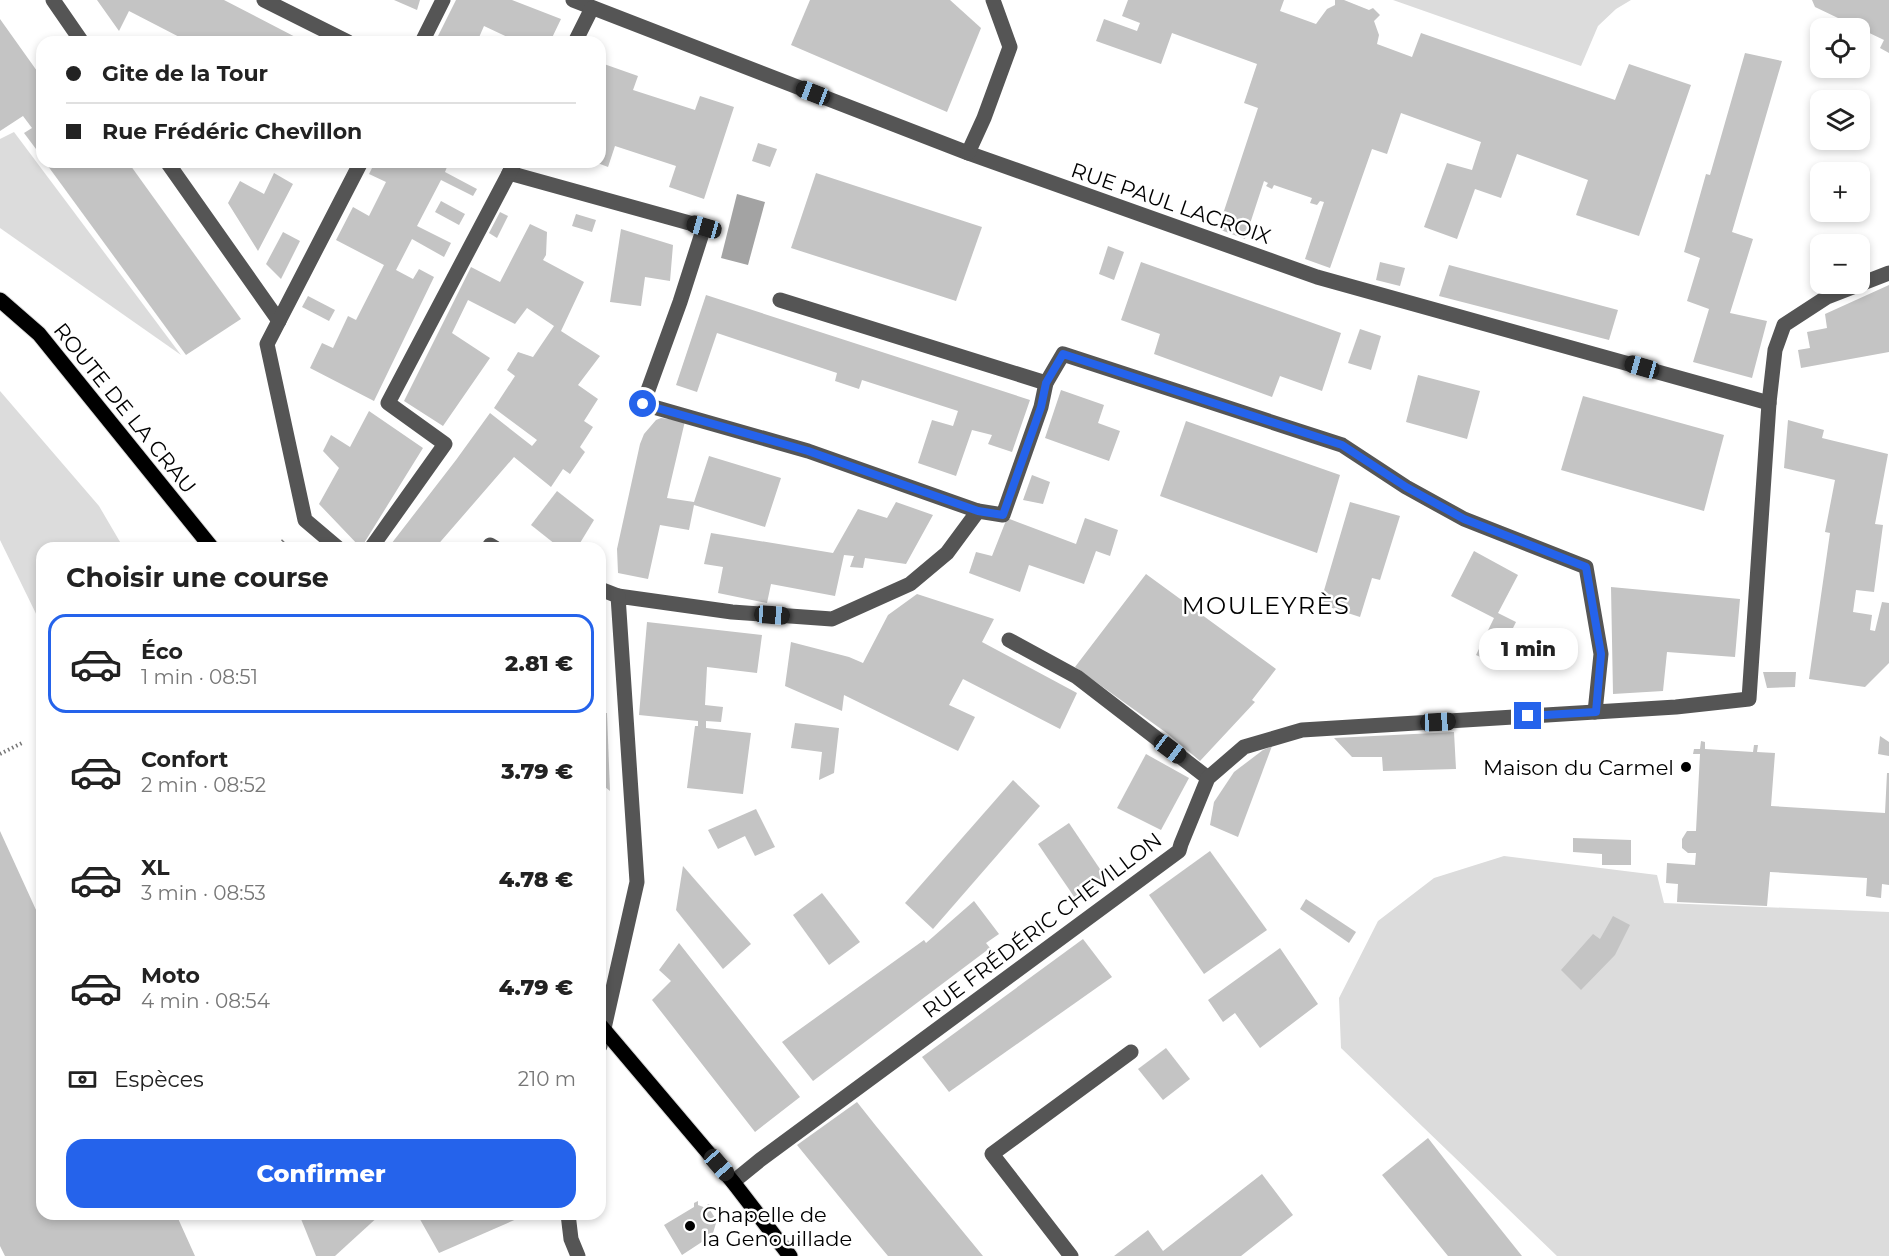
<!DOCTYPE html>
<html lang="fr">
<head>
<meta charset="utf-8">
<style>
	:root { --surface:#fff; --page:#f2f2f2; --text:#222; --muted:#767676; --line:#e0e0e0; --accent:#2563eb }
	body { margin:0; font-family:Montserrat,sans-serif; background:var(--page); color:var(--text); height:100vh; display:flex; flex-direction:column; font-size:22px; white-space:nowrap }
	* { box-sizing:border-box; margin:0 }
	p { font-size:20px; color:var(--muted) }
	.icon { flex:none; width:33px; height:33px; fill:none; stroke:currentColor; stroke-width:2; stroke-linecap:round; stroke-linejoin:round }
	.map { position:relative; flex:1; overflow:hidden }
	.drawer { position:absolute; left:36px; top:542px; width:570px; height:678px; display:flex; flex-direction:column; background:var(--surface); border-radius:18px; box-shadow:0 3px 9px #0003 }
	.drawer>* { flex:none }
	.hud { position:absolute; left:36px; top:36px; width:570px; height:132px; border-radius:18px; box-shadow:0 3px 9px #0003; display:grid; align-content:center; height:132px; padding:0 30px; background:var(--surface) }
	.controls { position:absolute; left:1810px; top:18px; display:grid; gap:12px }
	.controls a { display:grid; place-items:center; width:60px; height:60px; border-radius:12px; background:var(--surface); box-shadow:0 3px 9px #0003; font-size:30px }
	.end { position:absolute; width:27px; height:27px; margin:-14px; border:8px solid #2563eb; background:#fff; box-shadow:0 0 0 3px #fff }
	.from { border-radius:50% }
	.bubble { position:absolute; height:42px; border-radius:18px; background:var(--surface); box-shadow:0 3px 9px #0003; font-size:20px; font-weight:800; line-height:42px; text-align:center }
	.car { position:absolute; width:18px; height:36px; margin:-18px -9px; border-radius:8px; box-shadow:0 0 4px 2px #0007; background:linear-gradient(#222 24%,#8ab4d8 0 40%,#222 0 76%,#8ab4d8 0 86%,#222 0) }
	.hud b { display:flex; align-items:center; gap:21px; height:57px; font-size:22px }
	.hud b+b { border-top:2px solid var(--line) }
	.hud i { width:15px; height:15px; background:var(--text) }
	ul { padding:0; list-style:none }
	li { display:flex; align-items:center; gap:18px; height:99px; margin:0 12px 9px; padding:0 18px; border:3px solid transparent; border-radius:18px }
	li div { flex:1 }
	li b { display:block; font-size:22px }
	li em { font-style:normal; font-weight:800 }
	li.on { border-color:var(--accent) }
	li>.icon { width:54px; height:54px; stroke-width:1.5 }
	h2 { padding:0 30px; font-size:27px; line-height:72px }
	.pay { display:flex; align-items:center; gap:15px; height:66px; padding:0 30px; font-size:22px }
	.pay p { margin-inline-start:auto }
	.primary-button { display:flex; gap:12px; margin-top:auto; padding:12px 30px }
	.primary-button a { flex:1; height:69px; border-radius:18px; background:var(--accent); color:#fff; font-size:24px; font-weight:800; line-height:69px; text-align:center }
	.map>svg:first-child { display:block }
	.green { fill:#dcdcdc }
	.water { fill:#a3a3a3 }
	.building { fill:#c4c4c4 }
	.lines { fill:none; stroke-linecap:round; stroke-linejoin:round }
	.major-casing { stroke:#dbdbdb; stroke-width:17 }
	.path { stroke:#777; stroke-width:4; stroke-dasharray:1.5 3; stroke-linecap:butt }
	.minor { stroke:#555; stroke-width:15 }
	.major { stroke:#000; stroke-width:15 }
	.route { stroke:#2563eb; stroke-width:8 }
	.poi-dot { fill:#000; stroke:#fff; stroke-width:2 }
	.labels { text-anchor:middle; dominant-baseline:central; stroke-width:5; stroke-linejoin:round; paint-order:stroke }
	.street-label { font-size:21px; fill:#000; stroke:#fff }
	.poi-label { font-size:21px; fill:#000; stroke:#fff; text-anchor:end }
	.quarter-label { font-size:24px; letter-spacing:1.5px; fill:#000; stroke:#fff }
</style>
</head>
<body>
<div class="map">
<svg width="1889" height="1256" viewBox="0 0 1889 1256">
	<rect width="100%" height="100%" fill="#fff"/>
	<g class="green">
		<polygon points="1393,0 1631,0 1616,9 1598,26 1581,66"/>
		<polygon points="14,132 181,355 0,228 0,139"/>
		<polygon points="0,391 99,506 123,547 42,548 42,626 0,540"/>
		<polygon points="1504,856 1657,875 1664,903 1889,912 1889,1256 1557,1256 1341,1048 1339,998 1378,921 1434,878"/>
	</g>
	<polygon class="water" points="737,194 765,202 748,265 721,258"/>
	<g class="building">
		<polygon points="97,0 224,0 305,42 189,42 129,11 119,31"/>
		<polygon points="394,0 420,0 417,10"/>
		<polygon points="456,0 512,0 561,19 550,42 518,42 484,26 477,42 435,42"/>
		<polygon points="810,0 950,0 981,28 947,112 791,45"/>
		<polygon points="1128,0 1284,0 1280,11 1316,24 1327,9 1335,5 1335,0 1344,0 1369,10 1373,8 1380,15 1374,21 1379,35 1377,44 1412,57 1421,33 1615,100 1629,64 1691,85 1639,236 1576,215 1588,180 1517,154 1501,198 1475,189 1457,239 1424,227 1447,163 1472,170 1481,142 1401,113 1387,154 1372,149 1330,268 1305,259 1324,202 1320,201 1317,205 1310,203 1312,198 1274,185 1272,189 1266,186 1268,183 1264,181 1245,239 1218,229 1258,108 1244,103 1257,64 1172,33 1161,64 1096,41 1104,19 1137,31 1140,23 1122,16"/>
		<polygon points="1812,0 1889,0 1889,53 1880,48 1884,40 1815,7"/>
		<polygon points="0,19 42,78 42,157 24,133 32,128 23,116 0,131"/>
		<polygon points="1745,53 1782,61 1732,232 1753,239 1730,313 1767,321 1752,378 1693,362 1709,309 1687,301 1700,258 1684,252 1706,174 1710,175"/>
		<polygon points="604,64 638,76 633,90 695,110 700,96 734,107 704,199 669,187 676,166 615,146 608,167 595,162 600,162 600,76"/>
		<polygon points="758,143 777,149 770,167 752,161"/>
		<polygon points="45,162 128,162 241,319 186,355"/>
		<polygon points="375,162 449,162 445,172 477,189 473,196 441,180 417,226 451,243 444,257 412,239 396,270 413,279 419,269 434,277 374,401 310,368 322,343 333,348 348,316 356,320 384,265 336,240 353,207 369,216 386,182 369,174"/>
		<polygon points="274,173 293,184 258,251 228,203 240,181 264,194"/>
		<polygon points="816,173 982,227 956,301 791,248"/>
		<polygon points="441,201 465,214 459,225 435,212"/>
		<polygon points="500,212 508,216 497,238 489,233"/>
		<polygon points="576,214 596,220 592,232 572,226"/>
		<polygon points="530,224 547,232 546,255 543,260 584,282 561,331 600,356 578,385 598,399 584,421 593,427 580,447 585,452 570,474 563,469 551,487 514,457 435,548 388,548 456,460 490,413 532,446 537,440 494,408 515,376 507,370 518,352 533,357 554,326 527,308 515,324 468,300 452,333 490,358 443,426 404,401 471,267 500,282"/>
		<polygon points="621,229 673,245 670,281 645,277 641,306 610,302"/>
		<polygon points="283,232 300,241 281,279 266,264"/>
		<polygon points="1108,246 1124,252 1114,280 1099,274"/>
		<polygon points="1141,262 1341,333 1322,391 1280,376 1272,397 1154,354 1160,334 1121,320"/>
		<polygon points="1380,262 1405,268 1400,286 1376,280"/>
		<polygon points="1449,265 1618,310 1609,340 1439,296"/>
		<polygon points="1889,285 1889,352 1801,368 1798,350 1810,348 1807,332 1827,328 1825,314"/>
		<polygon points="706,295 1030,400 1012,452 988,444 992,435 972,430 956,476 918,463 932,420 953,426 958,411 862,380 859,389 835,381 837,373 717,333 697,392 676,385"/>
		<polygon points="308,296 335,310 329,321 302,307"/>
		<polygon points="1360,329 1381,336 1371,370 1348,363"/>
		<polygon points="1418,375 1480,391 1467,439 1406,422"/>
		<polygon points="1061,390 1104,405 1098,423 1120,431 1109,461 1045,438"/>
		<polygon points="1583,396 1724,435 1704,511 1561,470"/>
		<polygon points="369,411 423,448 361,548 319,504 339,468 323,451 331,435 350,447"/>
		<polygon points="661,418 685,421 667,498 694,502 709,456 781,478 765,527 694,505 689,530 660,525 648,579 618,573 617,549 640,444 644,434 656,420"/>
		<polygon points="1788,420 1824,430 1822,438 1888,454 1875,524 1883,525 1874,592 1856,590 1853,612 1872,615 1870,630 1875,631 1882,602 1889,603 1889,663 1865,687 1809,679 1830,533 1825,532 1835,480 1784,468"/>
		<polygon points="1186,421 1340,475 1317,553 1160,496"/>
		<polygon points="1032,475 1050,482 1043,504 1023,500"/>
		<polygon points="557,491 594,520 577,548 560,548 531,525"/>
		<polygon points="896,502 933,515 906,564 865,558 863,568 850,567 854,556 844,555 835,596 771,584 767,603 718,593 723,567 704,564 711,533 833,553 858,509 887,518"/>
		<polygon points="1350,502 1400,516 1380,580 1372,578 1360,617 1320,604"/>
		<polygon points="1007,518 1076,544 1085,518 1118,530 1110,556 1096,551 1084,584 1029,565 1020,592 969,573 976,552 992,556"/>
		<polygon points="1474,551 1518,575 1498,613 1516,622 1495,664 1476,655 1494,618 1451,596"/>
		<polygon points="1146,574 1276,669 1252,700 1255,702 1200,761 1168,734 1075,667"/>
		<polygon points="1611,587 1740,599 1735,657 1667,652 1663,691 1613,694"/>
		<polygon points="917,594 994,619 982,642 1077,693 1060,729 963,679 949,705 975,717 958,751 844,695 842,711 785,686 791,642 849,657 863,663 888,615"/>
		<polygon points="647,622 762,635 757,673 707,667 705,705 723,707 721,722 706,721 706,728 751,733 743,794 687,788 695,726 698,726 698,721 639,715"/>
		<polygon points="1763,672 1796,672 1795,687 1767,688"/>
		<polygon points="600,713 607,713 610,791 600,783"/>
		<polygon points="795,723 839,728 834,773 819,780 822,752 791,748"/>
		<polygon points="1454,732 1456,769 1383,771 1382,757 1352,757 1334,738"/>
		<polygon points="1880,736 1889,742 1889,756 1878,754"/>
		<polygon points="1701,741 1705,742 1705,749 1753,752 1754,745 1758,745 1757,752 1775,753 1771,806 1885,813 1887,773 1889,773 1889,885 1882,884 1881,898 1866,896 1867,878 1770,872 1767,906 1677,902 1678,884 1666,883 1667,863 1695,865 1696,853 1688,853 1682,848 1682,839 1687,831 1696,831 1700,754 1693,754 1694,749 1700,749"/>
		<polygon points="1272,746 1238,837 1210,825 1214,802 1234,772 1263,750"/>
		<polygon points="1146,754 1189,778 1161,830 1117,808"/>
		<polygon points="1013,780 1040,806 933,929 905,903"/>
		<polygon points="756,809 775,847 755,856 745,836 718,849 708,830"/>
		<polygon points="1069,823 1106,878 1077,901 1038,844"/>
		<polygon points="0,831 42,923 42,1214 176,1214 195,1256 5,1256 0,1246"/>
		<polygon points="1573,838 1631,840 1631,865 1602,865 1602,854 1573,852"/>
		<polygon points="1210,851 1267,930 1204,974 1149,895"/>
		<polygon points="683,866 751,944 723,969 676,910"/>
		<polygon points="822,893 860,942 829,965 793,915"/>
		<polygon points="1306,899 1356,932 1349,943 1300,909"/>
		<polygon points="974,901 999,934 986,943 990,948 813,1081 782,1042 924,940 926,943"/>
		<polygon points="1613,916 1630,925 1615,955 1581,990 1561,970 1593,934 1600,939"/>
		<polygon points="1083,939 1112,977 949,1092 922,1057"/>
		<polygon points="679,943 800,1097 755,1132 652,1000 671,981 659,970"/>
		<polygon points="1280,948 1318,1004 1260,1048 1235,1013 1223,1022 1208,1000"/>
		<polygon points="1166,1048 1190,1079 1163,1100 1138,1069"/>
		<polygon points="857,1102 876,1126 983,1256 888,1256 868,1232 797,1145"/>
		<polygon points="1428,1138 1446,1161 1522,1256 1448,1256 1382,1175"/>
		<polygon points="1262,1174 1293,1215 1241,1256 1114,1256 1148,1230 1163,1251"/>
		<polygon points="698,1201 698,1205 706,1208 708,1204 712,1206 710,1210 715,1218 720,1218 720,1222 716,1223 713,1233 717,1236 715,1239 711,1236 682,1255 664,1225 694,1207 694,1203"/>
		<polygon points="299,1214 381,1214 335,1256 316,1256"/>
		<polygon points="417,1214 516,1214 519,1218 439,1253"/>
	</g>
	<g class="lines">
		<g class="major-casing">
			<g id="major">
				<polyline points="0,300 39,334 212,548"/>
				<polyline points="600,1025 733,1182 790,1256"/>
			</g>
		</g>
		<g class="path">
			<polyline points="276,548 285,539"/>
			<polyline points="0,754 24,742"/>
		</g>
		<g class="minor">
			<polyline points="53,0 82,42"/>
			<polyline points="264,0 348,42"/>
			<polyline points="573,0 968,153 1317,277 1769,403"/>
			<polyline points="422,42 443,0"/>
			<polyline points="575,42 592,8"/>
			<polyline points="968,153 984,118 1010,47 993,0"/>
			<polyline points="167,162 279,321"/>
			<polyline points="509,173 704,227 680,302 643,404 808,451 978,511 947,553 910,584 832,619 732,612 618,596 637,882 600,1046"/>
			<polyline points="780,300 1046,383"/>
			<polyline points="978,511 1003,515 1041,407 1046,383 1063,354 1342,445 1406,487 1464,519 1586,567 1601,654 1595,712"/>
			<polyline points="490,545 495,548"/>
			<polyline points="338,548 305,520 267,344 361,162"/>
			<polyline points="371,548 445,444 388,403 515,162"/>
			<polyline points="600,589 618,596"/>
			<polyline points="1009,640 1077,677 1208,778"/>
			<polyline points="733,1182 760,1160 1179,851 1181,844 1208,778 1244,747 1302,730 1595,712 1676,707 1749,699 1769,403 1775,350 1784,325 1827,297 1889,273"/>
			<polyline points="568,1214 571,1239 578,1256"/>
			<polyline points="1071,1256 992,1154 1131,1052"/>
		</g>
		<use href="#major" class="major"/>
	</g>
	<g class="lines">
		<polyline class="route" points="643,404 808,451 978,511 1003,515 1041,407 1046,383 1063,354 1342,445 1406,487 1464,519 1586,567 1601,654 1596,712 1528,716"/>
	</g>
	<g class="poi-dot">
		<circle cx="1686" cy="767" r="6"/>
		<circle cx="690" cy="1226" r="6"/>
	</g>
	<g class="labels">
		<g class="street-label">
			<text transform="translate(1171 203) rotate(19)">RUE PAUL LACROIX</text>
			<text transform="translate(125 408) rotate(51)">ROUTE DE LA CRAU</text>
			<text transform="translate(1042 925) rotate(-37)">RUE FRÉDÉRIC CHEVILLON</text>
		</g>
		<g class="poi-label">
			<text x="1674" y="767">Maison du Carmel</text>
			<text x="702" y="1214" text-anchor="start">Chapelle de<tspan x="702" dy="24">la Genouillade</tspan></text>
		</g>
		<g class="quarter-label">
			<text x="1266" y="605">MOULEYRÈS</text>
		</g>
	</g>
</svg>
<div class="controls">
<a><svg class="icon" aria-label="locate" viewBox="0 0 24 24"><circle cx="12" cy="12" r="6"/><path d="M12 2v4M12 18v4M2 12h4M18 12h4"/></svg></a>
<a><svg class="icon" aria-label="layers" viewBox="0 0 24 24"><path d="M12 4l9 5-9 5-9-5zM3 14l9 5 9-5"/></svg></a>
<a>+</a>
<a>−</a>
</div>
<i class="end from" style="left:643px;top:404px"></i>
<i class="end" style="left:1528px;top:716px"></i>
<div class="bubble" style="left:1479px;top:628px;width:99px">1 min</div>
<i class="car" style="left:813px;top:93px;rotate:291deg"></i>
<i class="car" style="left:704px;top:227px;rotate:286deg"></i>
<i class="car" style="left:1642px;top:367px;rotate:286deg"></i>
<i class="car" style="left:772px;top:615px;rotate:94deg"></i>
<i class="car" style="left:1438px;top:722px;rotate:87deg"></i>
<i class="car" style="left:1170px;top:749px;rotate:127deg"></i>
<i class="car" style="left:719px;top:1165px;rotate:139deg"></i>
<div class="hud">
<b><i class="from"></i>Gite de la Tour</b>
<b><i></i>Rue Frédéric Chevillon</b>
</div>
<section class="drawer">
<h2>Choisir une course</h2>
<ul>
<li class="on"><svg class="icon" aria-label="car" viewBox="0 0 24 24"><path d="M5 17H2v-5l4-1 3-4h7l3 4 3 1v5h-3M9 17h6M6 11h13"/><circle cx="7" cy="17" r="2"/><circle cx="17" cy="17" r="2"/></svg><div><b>Éco</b><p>1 min · 08:51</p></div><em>2.81 €</em></li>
<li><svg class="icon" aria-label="car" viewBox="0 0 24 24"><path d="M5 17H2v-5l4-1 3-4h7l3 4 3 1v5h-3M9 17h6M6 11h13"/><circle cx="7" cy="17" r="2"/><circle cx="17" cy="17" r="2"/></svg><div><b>Confort</b><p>2 min · 08:52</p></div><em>3.79 €</em></li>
<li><svg class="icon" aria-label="car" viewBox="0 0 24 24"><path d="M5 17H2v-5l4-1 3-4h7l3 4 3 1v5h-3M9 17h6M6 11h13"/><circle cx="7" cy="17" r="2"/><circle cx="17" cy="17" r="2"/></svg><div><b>XL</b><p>3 min · 08:53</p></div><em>4.78 €</em></li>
<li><svg class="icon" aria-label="car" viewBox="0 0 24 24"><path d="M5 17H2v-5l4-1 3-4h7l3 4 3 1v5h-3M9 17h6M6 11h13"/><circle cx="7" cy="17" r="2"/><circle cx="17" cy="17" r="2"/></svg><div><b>Moto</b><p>4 min · 08:54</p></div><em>4.79 €</em></li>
</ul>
<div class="pay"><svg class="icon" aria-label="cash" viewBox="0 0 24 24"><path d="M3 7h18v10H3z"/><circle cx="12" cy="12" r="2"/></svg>Espèces<p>210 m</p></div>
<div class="primary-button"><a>Confirmer</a></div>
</section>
</div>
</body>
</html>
